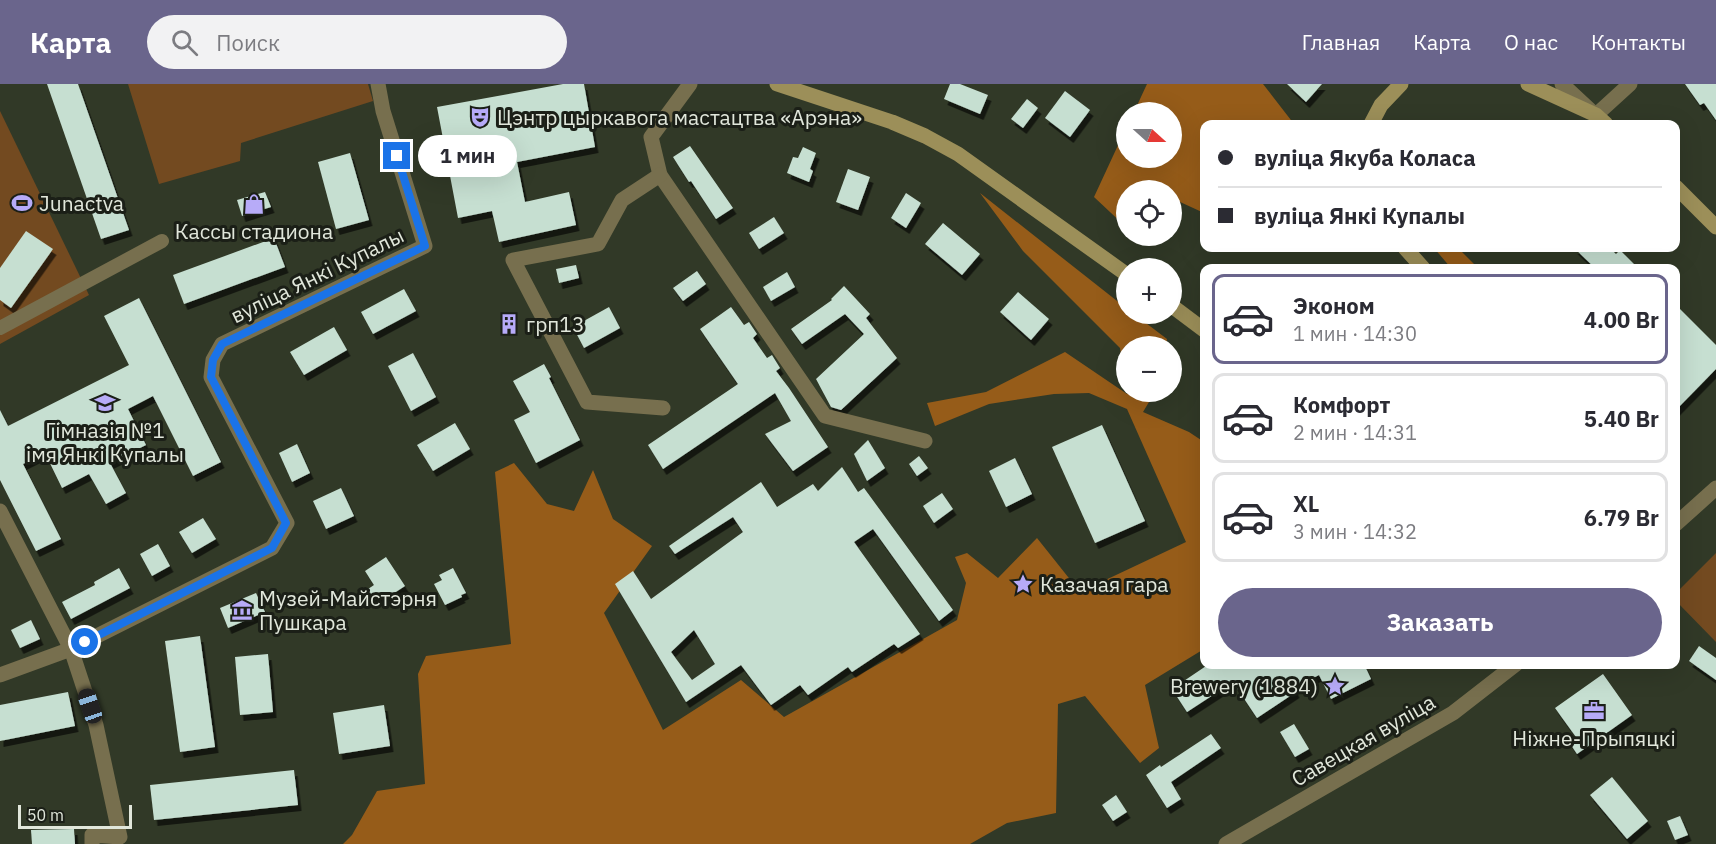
<!DOCTYPE html>
<html lang="ru">
<head>
<meta charset="utf-8">
<style>
	:root { --surface:#fff; --page:#f2f2f3; --text:#2b2b33; --muted:#7c7c81; --line:#e1e1e2; --accent:#6a658c }
	body { margin:0; font-family:"IBM Plex Sans",sans-serif; background:var(--page); color:var(--text); height:100vh; display:flex; flex-direction:column; font-size:22px; white-space:nowrap }
	* { box-sizing:border-box; margin:0 }
	p { font-size:20px; color:var(--muted) }
	.icon { flex:none; width:33px; height:33px; fill:none; stroke:currentColor; stroke-width:2; stroke-linecap:round; stroke-linejoin:round }
	.map { position:relative; flex:1; overflow:hidden }
	.side { position:absolute; left:1200px; top:180px; width:480px; height:405px; display:flex; flex-direction:column; background:var(--surface); border-radius:12px; box-shadow:0 6px 24px #0002 }
	.side>* { flex:none }
	.hud { position:absolute; left:1200px; top:36px; width:480px; height:132px; border-radius:12px; box-shadow:0 6px 24px #0002; display:grid; align-content:center; height:132px; padding:0 18px; background:var(--surface) }
	.needle { width:39px; rotate:111deg }
	.buttons { position:absolute; left:1116px; top:18px; display:grid; gap:12px }
	.buttons a { display:grid; place-items:center; width:66px; height:66px; border-radius:50%; background:var(--surface); box-shadow:0 6px 24px #0002; font-size:30px }
	.scale { position:absolute; left:18px; bottom:15px; width:114px; box-sizing:border-box; padding-left:6px; border:3px solid #e1e7db; border-top:0; font-size:16px; line-height:21px; white-space:nowrap; color:#e1e7db; -webkit-text-stroke:4px #1b1f17; paint-order:stroke }
	.end { position:absolute; width:27px; height:27px; margin:-14px; border:8px solid #1a73e8; background:#fff; box-shadow:0 0 0 3px #fff }
	.from { border-radius:50% }
	.bubble { position:absolute; height:42px; border-radius:21px; background:var(--surface); box-shadow:0 6px 24px #0002; font-size:20px; font-weight:700; line-height:42px; text-align:center }
	.car { position:absolute; width:18px; height:36px; margin:-18px -9px; border-radius:8px; box-shadow:0 0 4px 2px #0007; background:linear-gradient(#222 24%,#8ab4d8 0 40%,#222 0 76%,#8ab4d8 0 86%,#222 0) }
	.hud b { display:flex; align-items:center; gap:21px; height:57px; font-size:22px }
	.hud b+b { border-top:2px solid var(--line) }
	.hud i { width:15px; height:15px; background:var(--text) }
	ul { padding:10px 0 0; list-style:none }
	li { display:flex; align-items:center; gap:18px; height:90px; margin:0 12px 9px; padding:0 6px; border:3px solid var(--line); border-radius:12px }
	li div { flex:1 }
	li b { display:block; font-size:22px }
	li em { font-style:normal; font-weight:700 }
	li.on { border-color:var(--accent) }
	li>.icon { width:54px; height:54px; stroke-width:1.5 }
	.primary-button { display:flex; gap:12px; margin-top:auto; padding:12px 18px }
	.primary-button a { flex:1; height:69px; border-radius:36px; background:var(--accent); color:#fff; font-size:24px; font-weight:700; line-height:69px; text-align:center }
	header { display:flex; align-items:center; gap:36px; box-sizing:border-box; height:84px; padding:0 30px; background:var(--accent); color:#fff }
	header strong { font-size:28px }
	nav { display:flex; gap:33px; margin-inline-start:auto; font-size:21px }
	.search { width:420px; height:54px; background:var(--page); display:flex; align-items:center; gap:15px; box-sizing:border-box; padding:0 21px; border-radius:33px; color:var(--muted); font-size:22px }
	.map>svg:first-child { display:block }
	.green { fill:#734a20 }
	.forest { fill:#965c19 }
	.building { fill:#c6dfd1; fill-rule:evenodd; filter:url(#shadow) }
	.lines { fill:none; stroke-linecap:round; stroke-linejoin:round }
	.pedestrian { stroke:#776f4e; stroke-width:14 }
	.minor { stroke:#776f4e; stroke-width:15 }
	.tertiary { stroke:#776f4e; stroke-width:15 }
	.secondary { stroke:#9c8f59; stroke-width:15 }
	.route { stroke:#1a73e8; stroke-width:8 }
	.labels { text-anchor:middle; dominant-baseline:central; stroke-width:6; stroke-linejoin:round; paint-order:stroke }
	.poi-label { font-size:21px; fill:#e1e7db; stroke:#1b1f17; text-anchor:start }
	.street-label { font-size:21px; fill:#e1e7db; stroke:#1b1f17 }
</style>
</head>
<body>
<header>
<strong>Карта</strong>
<div class="search"><svg class="icon" aria-label="search" viewBox="0 0 24 24"><circle cx="10" cy="10" r="6"/><path d="M15 15l6 6"/></svg>Поиск</div>
<nav><a>Главная</a><a>Карта</a><a>О нас</a><a>Контакты</a></nav>
</header>
<div class="map">
<svg width="1716" height="760" viewBox="0 0 1716 760">
	<defs>
		<filter id="shadow"><feDropShadow dx="3.5" dy="6" stdDeviation="0" flood-color="#0009"/></filter>
	</defs>
	<rect width="100%" height="100%" fill="#313927"/>
	<g class="green">
		<polygon points="128,0 368,0 373,17 241,59 240,77 159,100"/>
		<polygon points="0,27 89,211 0,260"/>
		<polygon points="1716,469 1716,558 1676,517 1676,509"/>
	</g>
	<g class="forest">
		<polygon points="1147,0 1263,0 1294,40 1204,40 1204,129 1178,117 1172,120 1172,106 1126,106 1126,143 1094,113 1126,44 1126,74 1172,74 1172,28 1134,28"/>
		<polygon points="980,109 1126,224 1126,230 1134,230 1167,255 1166,262 1126,262 1126,301 1120,264 1023,167"/>
		<polygon points="1434,164 1458,164 1478,184 1451,184"/>
		<polygon points="1065,268 1127,310 1128,308 1155,308 1143,328 1189,348 1204,358 1204,565 1145,601 1159,664 1140,679 1085,612 1058,620 1056,729 1007,739 970,760 343,760 352,751 377,707 425,700 418,590 426,572 511,560 495,388 514,379 547,420 574,427 593,386 613,435 652,462 604,529 663,646 741,596 784,633 957,536 966,499 955,473 967,469 998,494 1037,454 1080,508 1186,458 1127,325 1089,309 1054,310 989,320 935,342 927,319 986,308"/>
	</g>
	<g class="building">
		<polygon points="47,0 78,0 129,146 101,155"/>
		<polygon points="563,0 584,0 595,63 517,78 525,118 569,108 576,141 499,158 492,127 458,134 437,23"/>
		<polygon points="950,0 960,0 988,11 980,30 944,15"/>
		<polygon points="1287,0 1322,0 1306,18"/>
		<polygon points="1685,0 1716,0 1716,36 1704,19 1700,21"/>
		<polygon points="1065,7 1090,26 1070,53 1045,34"/>
		<polygon points="1027,15 1038,24 1023,44 1011,35"/>
		<polygon points="690,62 733,124 716,135 691,97 689,98 673,73"/>
		<polygon points="803,63 816,69 810,85 813,87 809,98 787,89 793,73 798,74"/>
		<polygon points="350,69 369,136 336,145 318,78"/>
		<polygon points="848,85 870,93 858,126 836,118"/>
		<polygon points="265,108 271,123 242,132 237,116"/>
		<polygon points="906,109 921,119 906,144 891,134"/>
		<polygon points="774,133 784,149 759,165 749,149"/>
		<polygon points="943,139 980,170 962,191 925,160"/>
		<polygon points="26,147 53,165 11,224 0,216 0,184"/>
		<polygon points="274,154 285,183 184,220 173,191"/>
		<polygon points="1574,164 1610,164 1616,170 1620,166 1638,184 1595,184"/>
		<polygon points="576,181 579,194 559,199 556,185"/>
		<polygon points="697,187 706,200 683,217 673,204"/>
		<polygon points="787,188 795,203 771,217 763,203"/>
		<polygon points="844,202 870,230 866,234 897,274 841,326 831,323 816,295 864,250 845,230 802,260 791,245 832,216 831,215"/>
		<polygon points="404,205 416,227 373,250 361,228"/>
		<polygon points="1018,208 1049,235 1031,256 1000,228"/>
		<polygon points="139,214 221,378 193,392 153,312 128,325 146,361 110,379 126,409 106,420 89,390 62,404 45,369 23,380 61,455 36,467 0,396 0,326 8,342 129,281 104,232"/>
		<polygon points="1676,221 1716,261 1716,285 1676,326"/>
		<polygon points="609,223 620,244 584,264 573,243"/>
		<polygon points="731,223 744,241 749,238 757,250 753,254 767,274 772,271 780,284 776,287 789,304 828,363 793,387 765,350 791,337 775,309 663,385 648,361 738,300 700,245"/>
		<polygon points="334,243 347,266 304,291 290,268"/>
		<polygon points="413,269 436,313 411,327 388,282"/>
		<polygon points="544,280 551,293 549,294 580,356 536,379 514,336 530,328 513,297"/>
		<polygon points="455,339 470,365 433,387 417,361"/>
		<polygon points="1102,341 1145,437 1095,459 1052,363"/>
		<polygon points="868,356 885,384 867,397 854,370"/>
		<polygon points="297,360 310,389 292,398 279,369"/>
		<polygon points="919,372 928,384 917,392 909,380"/>
		<polygon points="1015,374 1032,410 1006,423 989,387"/>
		<path d="M842,383L858,408L864,404L953,526L939,537L873,445L854,458L920,550L898,564L894,560L852,588L848,583L808,611L800,601L771,621L741,581L686,618L615,500L633,487L651,515L743,448L733,433L675,470L669,462L761,398L777,423L813,400L818,407ZM694,546L715,580L692,596L671,568Z"/>
		<polygon points="341,404 354,432 326,445 313,417"/>
		<polygon points="942,409 953,425 934,439 923,422"/>
		<polygon points="203,434 216,455 192,469 179,448"/>
		<polygon points="158,460 170,482 152,492 140,470"/>
		<polygon points="386,473 405,502 385,515 382,511 372,518 365,507 374,501 365,487"/>
		<polygon points="119,484 130,504 71,535 62,518 95,501 94,498"/>
		<polygon points="453,484 466,509 461,511 462,513 445,521 434,500 442,496 439,491"/>
		<polygon points="256,509 265,528 228,544 220,524"/>
		<polygon points="31,536 40,555 20,564 11,546"/>
		<polygon points="200,552 215,663 180,668 165,557"/>
		<polygon points="1699,562 1716,574 1716,596 1689,577"/>
		<polygon points="268,570 273,628 240,631 235,573"/>
		<polygon points="1209,580 1364,580 1371,595 1331,615 1319,591 1294,604 1296,608 1257,634 1233,598 1187,628 1172,605"/>
		<polygon points="1603,590 1632,631 1577,670 1569,658 1576,653 1555,624"/>
		<polygon points="68,608 75,642 0,657 0,621"/>
		<polygon points="384,621 390,662 339,670 333,629"/>
		<polygon points="1294,640 1309,665 1295,673 1280,648"/>
		<polygon points="1211,650 1221,664 1171,698 1181,715 1167,724 1146,691 1160,681 1161,683"/>
		<polygon points="294,686 298,721 154,736 150,701"/>
		<polygon points="1612,693 1648,737 1627,755 1590,711"/>
		<polygon points="1116,711 1127,728 1113,737 1102,721"/>
		<polygon points="1680,732 1688,751 1675,756 1667,737"/>
		<polygon points="74,745 75,760 32,760 31,746"/>
	</g>
	<g class="lines">
		<polyline class="pedestrian" points="0,244 162,157"/>
		<g class="minor">
			<polyline points="690,0 651,53 660,91 825,332 925,357"/>
			<polyline points="1562,0 1591,27"/>
			<polyline points="660,91 622,116 598,160 513,176 587,318 663,324"/>
			<polyline points="0,427 71,565 96,641 120,753 92,751 92,760"/>
			<polyline points="0,591 71,565 272,464 287,439 211,293 213,276 222,260 425,162 383,27 378,0"/>
		</g>
		<g class="tertiary">
			<polyline points="1596,31 1630,0"/>
			<polyline points="1676,440 1716,404"/>
			<polyline points="1226,760 1453,629 1516,580"/>
		</g>
		<g class="secondary">
			<polyline points="777,0 892,38 925,52 958,70 1126,190"/>
			<polyline points="1528,0 1596,31 1606,40"/>
			<polyline points="1371,40 1381,21 1401,0"/>
			<polyline points="1676,103 1716,143"/>
			<polyline points="1405,164 1423,184"/>
			<polyline points="1172,222 1204,246"/>
		</g>
	</g>
	<g class="lines">
		<polyline class="route" points="85,558 272,464 286,439 211,293 213,276 222,260 425,162 397,72"/>
	</g>
	<defs>
		<g id="theatre-bare" transform="scale(1.62)"><path d="M-5-5.5Q0-4 5-5.5V0Q5 5 0 6Q-5 5-5 0ZM-3.3-2.5H-1v1.5H-3.3ZM1-2.5H3.3v1.5H1ZM-2.8 1Q0 5.5 2.8 1Z" fill="#b7abf8" stroke="#1b1f17" stroke-width="2.5" paint-order="stroke"/></g>
		<g id="stadium-bare" transform="scale(1.62)"><path d="M0-5a6.5 5 0 1 0 0 10a6.5 5 0 1 0 0-10ZM-3.5-1.8h7v3.6h-7Z" fill="#b7abf8" stroke="#1b1f17" stroke-width="2.5" paint-order="stroke"/></g>
		<g id="shop-bare" transform="scale(1.62)"><path d="M-5-2.5h2.3a2.7 3.5 0 0 1 5.4 0H5L5.5 6h-11ZM-1.5-2.5h3a1.5 2.3 0 0 0-3 0Z" fill="#b7abf8" stroke="#1b1f17" stroke-width="2.5" paint-order="stroke"/></g>
		<g id="building-bare" transform="scale(1.62)"><path d="M-4-6H4V6H1V3H-1V6H-4ZM-2.5-4.3h1.7v1.8h-1.7ZM.8-4.3h1.7v1.8H.8ZM-2.5-1h1.7V.8h-1.7ZM.8-1h1.7V.8H.8Z" fill="#b7abf8" stroke="#1b1f17" stroke-width="2.5" paint-order="stroke"/></g>
		<g id="school-bare" transform="scale(1.62)"><path d="M0-5L7-2L0 1L-7-2ZM-4 1L0 2.5L4 1V4Q0 6-4 4Z" fill="#b7abf8" stroke="#1b1f17" stroke-width="2.5" paint-order="stroke"/></g>
		<g id="sight-bare" transform="scale(1.62)"><path d="M0-6L1.8-2.2L6-1.7L2.9 1.2L3.7 5.4L0 3.3L-3.7 5.4L-2.9 1.2L-6-1.7L-1.8-2.2Z" fill="#b7abf8" stroke="#1b1f17" stroke-width="2.5" paint-order="stroke"/></g>
		<g id="museum-bare" transform="scale(1.62)"><path d="M0-6L6-3V-2H-6V-3ZM-5-1h2V3h-2ZM-1-1h2V3h-2ZM3-1h2V3H3ZM-6 4H6V6H-6Z" fill="#b7abf8" stroke="#1b1f17" stroke-width="2.5" paint-order="stroke"/></g>
		<g id="office-bare" transform="scale(1.62)"><path d="M-6-3h4V-5.5h4V-3h4V5H-6ZM-1-4.5V-3h2v-1.5ZM-6 0V1H6V0Z" fill="#b7abf8" stroke="#1b1f17" stroke-width="2.5" paint-order="stroke"/></g>
	</defs>
	<g fill-rule="evenodd">
		<use href="#theatre-bare" x="480" y="33"/>
		<use href="#stadium-bare" x="22" y="119"/>
		<use href="#shop-bare" x="254" y="120"/>
		<use href="#building-bare" x="509" y="240"/>
		<use href="#school-bare" x="105" y="319"/>
		<use href="#sight-bare" x="1023" y="500"/>
		<use href="#museum-bare" x="242" y="526"/>
		<use href="#sight-bare" x="1335" y="602"/>
		<use href="#office-bare" x="1594" y="627"/>
	</g>
	<g class="labels">
		<g class="poi-label">
			<text x="497" y="33">Цэнтр цыркавога мастацтва «Арэна»</text>
			<text x="39" y="119">Junactva</text>
			<text x="254" y="147" text-anchor="middle">Кассы стадиона</text>
			<text x="526" y="240">грп13</text>
			<text x="105" y="346" text-anchor="middle">Гімназія №1<tspan x="105" dy="24">імя Янкі Купалы</tspan></text>
			<text x="1040" y="500">Казачая гара</text>
			<text x="259" y="514">Музей-Майстэрня<tspan x="259" dy="24">Пушкара</tspan></text>
			<text x="1318" y="602" text-anchor="end">Brewery (1884)</text>
			<text x="1594" y="654" text-anchor="middle">Ніжне-Прыпяцкі</text>
		</g>
		<g class="street-label">
			<text transform="translate(317 191) rotate(-26)">вуліца Янкі Купалы</text>
			<text transform="translate(1363 656) rotate(-30)">Савецкая вуліца</text>
		</g>
	</g>
</svg>
<div class="buttons">
<a><svg class="needle" viewBox="-14 -14 28 28"><path d="M0-13l5 13h-10z" fill="#e53935"/><path d="M0 13l5-13h-10z" fill="#7c7c81"/></svg></a>
<a><svg class="icon" aria-label="locate" viewBox="0 0 24 24"><circle cx="12" cy="12" r="6"/><path d="M12 2v4M12 18v4M2 12h4M18 12h4"/></svg></a>
<a>+</a>
<a>−</a>
</div>
<div class="scale">50 m</div>
<i class="end from" style="left:85px;top:558px"></i>
<i class="end" style="left:397px;top:72px"></i>
<div class="bubble" style="left:418px;top:51px;width:99px">1 мин</div>
<i class="car" style="left:90px;top:622px;rotate:341deg"></i>
<div class="hud">
<b><i class="from"></i>вуліца Якуба Коласа</b>
<b><i></i>вуліца Янкі Купалы</b>
</div>
<section class="side">
<ul>
<li class="on"><svg class="icon" aria-label="car" viewBox="0 0 24 24"><path d="M5 17H2v-5l4-1 3-4h7l3 4 3 1v5h-3M9 17h6M6 11h13"/><circle cx="7" cy="17" r="2"/><circle cx="17" cy="17" r="2"/></svg><div><b>Эконом</b><p>1 мин · 14:30</p></div><em>4.00 Br</em></li>
<li><svg class="icon" aria-label="car" viewBox="0 0 24 24"><path d="M5 17H2v-5l4-1 3-4h7l3 4 3 1v5h-3M9 17h6M6 11h13"/><circle cx="7" cy="17" r="2"/><circle cx="17" cy="17" r="2"/></svg><div><b>Комфорт</b><p>2 мин · 14:31</p></div><em>5.40 Br</em></li>
<li><svg class="icon" aria-label="car" viewBox="0 0 24 24"><path d="M5 17H2v-5l4-1 3-4h7l3 4 3 1v5h-3M9 17h6M6 11h13"/><circle cx="7" cy="17" r="2"/><circle cx="17" cy="17" r="2"/></svg><div><b>XL</b><p>3 мин · 14:32</p></div><em>6.79 Br</em></li>
</ul>
<div class="primary-button"><a>Заказать</a></div>
</section>
</div>
</body>
</html>
